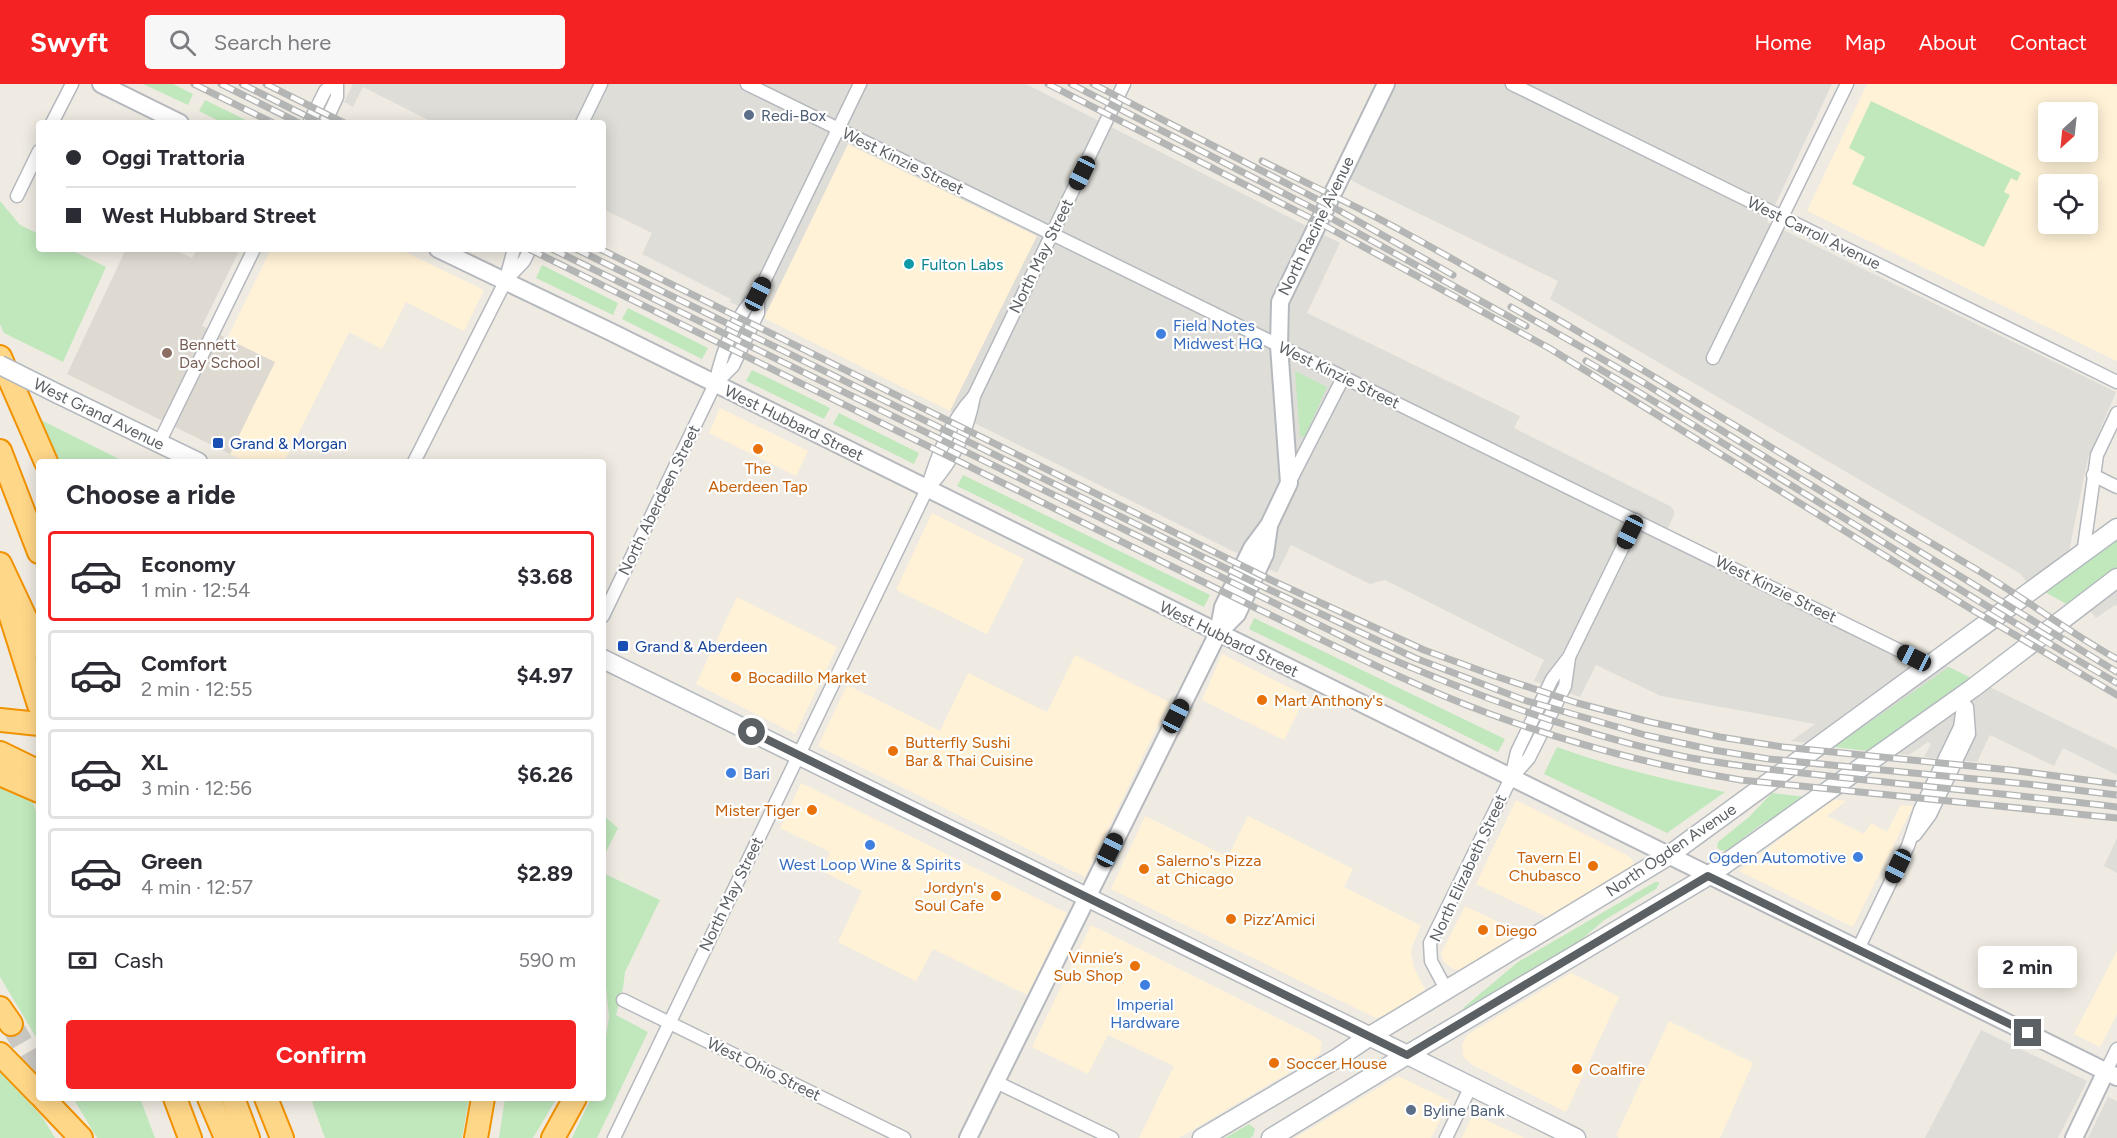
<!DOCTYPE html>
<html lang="en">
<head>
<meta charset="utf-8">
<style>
	:root { --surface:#fff; --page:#f7f7f7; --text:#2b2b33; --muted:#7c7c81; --line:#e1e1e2; --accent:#f52223 }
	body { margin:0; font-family:Figtree,sans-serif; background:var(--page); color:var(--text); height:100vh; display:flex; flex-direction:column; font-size:22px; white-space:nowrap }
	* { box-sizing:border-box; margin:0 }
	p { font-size:20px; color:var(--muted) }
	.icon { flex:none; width:33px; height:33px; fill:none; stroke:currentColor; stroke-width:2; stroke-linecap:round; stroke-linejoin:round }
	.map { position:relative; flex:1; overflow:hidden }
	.side { position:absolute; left:36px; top:375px; width:570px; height:642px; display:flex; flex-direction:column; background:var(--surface); border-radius:6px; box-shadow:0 3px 15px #0003 }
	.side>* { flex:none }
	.hud { position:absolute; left:36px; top:36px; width:570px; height:132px; border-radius:6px; box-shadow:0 3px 15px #0003; display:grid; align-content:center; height:132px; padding:0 30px; background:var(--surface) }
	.needle { width:39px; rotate:207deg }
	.controls { position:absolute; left:2038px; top:18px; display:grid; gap:12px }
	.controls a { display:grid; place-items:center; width:60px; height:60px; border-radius:6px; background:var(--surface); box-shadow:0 3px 15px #0003; font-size:30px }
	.end { position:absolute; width:27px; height:27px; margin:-14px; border:8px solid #5b6064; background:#fff; box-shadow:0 0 0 3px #fff }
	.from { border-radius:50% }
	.bubble { position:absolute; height:42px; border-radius:6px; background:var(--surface); box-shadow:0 3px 15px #0003; font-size:20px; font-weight:700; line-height:42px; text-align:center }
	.car { position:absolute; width:18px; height:36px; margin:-18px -9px; border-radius:8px; box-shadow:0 0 4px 2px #0007; background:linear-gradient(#222 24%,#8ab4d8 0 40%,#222 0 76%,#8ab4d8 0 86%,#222 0) }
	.hud b { display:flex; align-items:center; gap:21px; height:57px; font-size:22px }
	.hud b+b { border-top:2px solid var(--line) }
	.hud i { width:15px; height:15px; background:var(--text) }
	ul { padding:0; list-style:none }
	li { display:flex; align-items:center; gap:18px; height:90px; margin:0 12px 9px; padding:0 18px; border:3px solid var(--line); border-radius:6px }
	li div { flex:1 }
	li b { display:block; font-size:22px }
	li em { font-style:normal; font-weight:700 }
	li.active { border-color:var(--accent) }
	li>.icon { width:54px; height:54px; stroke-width:1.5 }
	h2 { padding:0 30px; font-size:27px; line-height:72px }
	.pay { display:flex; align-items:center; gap:15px; height:66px; padding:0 30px; font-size:22px }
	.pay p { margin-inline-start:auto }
	.cta { display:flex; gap:12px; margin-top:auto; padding:12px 30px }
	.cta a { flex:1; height:69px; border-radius:6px; background:var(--accent); color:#fff; font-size:24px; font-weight:700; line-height:69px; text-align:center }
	header { display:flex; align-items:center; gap:36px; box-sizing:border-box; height:84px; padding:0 30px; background:var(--accent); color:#fff }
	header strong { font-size:28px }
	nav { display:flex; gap:33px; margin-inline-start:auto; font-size:21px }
	.search { width:420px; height:54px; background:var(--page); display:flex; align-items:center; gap:15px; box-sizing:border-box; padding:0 21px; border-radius:6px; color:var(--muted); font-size:22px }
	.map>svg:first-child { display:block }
	.commercial { fill:#fff2d7; fill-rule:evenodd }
	.industrial { fill:#dfddd7 }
	.education { fill:#dfdad1 }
	.green { fill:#c1e8bd }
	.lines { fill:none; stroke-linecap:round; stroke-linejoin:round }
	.motorway-tunnel { stroke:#cac8c2; stroke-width:22; stroke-dasharray:22 11; stroke-linecap:butt }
	.minor-casing { stroke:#b5b9be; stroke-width:15 }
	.tertiary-casing { stroke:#b5b9be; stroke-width:20 }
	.secondary-casing { stroke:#b4b9be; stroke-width:21 }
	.motorway-casing { stroke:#f19200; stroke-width:26 }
	.minor { stroke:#fff; stroke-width:12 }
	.tertiary { stroke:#fff; stroke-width:16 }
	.secondary { stroke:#fff; stroke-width:18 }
	.motorway { stroke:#ffd789; stroke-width:22 }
	.rail-casing { stroke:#b4b5b5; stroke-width:7 }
	.rail { stroke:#fff; stroke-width:4.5; stroke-dasharray:14; stroke-linecap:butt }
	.secondary-bridge-casing { stroke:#b4b9be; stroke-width:21; stroke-linecap:butt }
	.secondary-bridge { stroke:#fff; stroke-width:18 }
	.route { stroke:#5b6064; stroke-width:8 }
	.service-dot { fill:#5c6f8a; stroke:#fff; stroke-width:2 }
	.culture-dot { fill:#0f9aa8; stroke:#fff; stroke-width:2 }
	.shop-dot { fill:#3f7fe0; stroke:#fff; stroke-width:2 }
	.education-dot { fill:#8d6e63; stroke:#fff; stroke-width:2 }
	.transit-dot { fill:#1a4fb4; stroke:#fff; stroke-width:2 }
	.food-dot { fill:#e8710a; stroke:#fff; stroke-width:2 }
	.labels { text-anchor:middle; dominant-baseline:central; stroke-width:4.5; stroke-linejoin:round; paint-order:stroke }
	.service-label { font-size:16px; fill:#4e5e75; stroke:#fff; text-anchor:start }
	.street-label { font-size:16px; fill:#5b6064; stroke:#fff }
	.culture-label { font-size:16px; fill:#0d838f; stroke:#fff; text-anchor:start }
	.shop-label { font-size:16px; fill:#366cbe; stroke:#fff; text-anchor:start }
	.education-label { font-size:16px; fill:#785e54; stroke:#fff; text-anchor:start }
	.transit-label { font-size:16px; fill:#164399; stroke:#fff; text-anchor:start }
	.food-label { font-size:16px; fill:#c56008; stroke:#fff; text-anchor:start }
</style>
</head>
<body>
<header>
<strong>Swyft</strong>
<div class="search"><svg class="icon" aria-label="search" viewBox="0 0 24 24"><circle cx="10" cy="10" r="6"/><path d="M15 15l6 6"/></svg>Search here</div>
<nav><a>Home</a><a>Map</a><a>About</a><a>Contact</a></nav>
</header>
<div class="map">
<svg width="2117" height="1054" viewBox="0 0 2117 1054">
	<rect width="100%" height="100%" fill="#efebe2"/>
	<g class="commercial">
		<path d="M1867,0H2111L2117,3V277L1807,127ZM2049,28H2088V68H2049ZM2049,100H2088V140H2049Z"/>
		<polygon points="848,60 1037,152 950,327 764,234"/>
		<polygon points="271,165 399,165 484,206 464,247 406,218 382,265 349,248 284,378 246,378 230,370 275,278 227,255"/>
		<polygon points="720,324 808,367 796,392 709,349"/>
		<polygon points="932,429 1024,475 987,550 896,506"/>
		<polygon points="737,513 837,563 795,650 696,600"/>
		<polygon points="1222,570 1306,612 1284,656 1202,616"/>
		<polygon points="1075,571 1169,618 1085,793 818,662 847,601 940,647 968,589 1047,628"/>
		<polygon points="801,699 1067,829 1027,911 933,865 916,897 838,858 862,807 822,787 830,768 780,744"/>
		<polygon points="1832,715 1846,717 1827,732 1864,750 1871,739 1887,748 1901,721 1913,722 1853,843 1739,787"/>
		<polygon points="1516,716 1625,770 1632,775 1634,781 1630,786 1549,834 1476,800"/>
		<polygon points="1145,732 1228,773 1248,732 1353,785 1344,803 1421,842 1412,862 1411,870 1414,884 1425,905 1411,916 1388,930 1376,934 1111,805"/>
		<polygon points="1465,822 1523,850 1463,886 1453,885 1444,878 1441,869"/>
		<polygon points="1091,841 1315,953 1322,958 1320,970 1179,1054 1139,1054 1174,982 1108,951 1088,990 1032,963"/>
		<polygon points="2117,867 2117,930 2100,963 2074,950"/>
		<polygon points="1571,889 1619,913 1566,1028 1471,980 1463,973 1462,960 1467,951"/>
		<polygon points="1669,937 1753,979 1720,1054 1619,1054 1616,1052"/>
		<polygon points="1398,992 1450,1017 1431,1054 1295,1054"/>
		<polygon points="1473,1030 1516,1050 1524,1054 1462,1054"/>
	</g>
	<g class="industrial">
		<polygon points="353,0 1026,0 1340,159 1307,229 1520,332 1514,344 1670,422 1674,426 1674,431 1667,446 2117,665 2117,691 2063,664 2054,682 1990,651 1977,678 1924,673 1931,660 1928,658 1909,671 1791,657 1815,640 1661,612 1596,581 1580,613 1534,597 1544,576 1385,496 1370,500 1291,461 1277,489 950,327 1037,152 848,60 764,234 730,218 731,215 642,170 652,149 603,125 603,39 434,39 363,3 353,23 344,18"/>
		<polygon points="1395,0 1832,0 1767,138 2116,308 2088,374 2069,467 2027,499 2021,490 1550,215 1558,197 1358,100 1350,95"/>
		<polygon points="2117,507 2117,522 2115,521 2096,534 2090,527"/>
		<polygon points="2117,754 2117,789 2104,782"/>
		<polygon points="1981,946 2087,997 2058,1054 1925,1054"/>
		<polygon points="2108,1013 2117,1017 2117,1054 2088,1054"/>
	</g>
	<polygon class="education" points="126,165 173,165 192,174 197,165 240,165 202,242 275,278 230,370 67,290"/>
	<g class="green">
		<polygon points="143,0 173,0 193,10 188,21"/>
		<polygon points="205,16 252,39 223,39 199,27"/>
		<polygon points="1871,17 2021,89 2017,97 2011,94 2004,108 2010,111 1984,163 1852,100 1865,73 1849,64"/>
		<polygon points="0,117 20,141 39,150 39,165 69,165 106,183 63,278 4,249 0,240"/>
		<polygon points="542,181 618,219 613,231 536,194"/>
		<polygon points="628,224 708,264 702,275 622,235"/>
		<polygon points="752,286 830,324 824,335 746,297"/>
		<polygon points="1295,287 1327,303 1305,352 1300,353"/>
		<polygon points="839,329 919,369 914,380 833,340"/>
		<polygon points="39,335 125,378 58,378"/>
		<polygon points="963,391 1210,511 1204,523 957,402"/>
		<polygon points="2117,456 2117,484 2068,521 2045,508"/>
		<polygon points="1254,534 1505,655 1498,668 1249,545"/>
		<polygon points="1949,583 1971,594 1868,667 1834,663"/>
		<path d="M1557,663C1612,683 1667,696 1725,708L1667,749L1544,690Z"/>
		<polygon points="0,701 32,716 39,736 39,958 0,893"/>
		<polygon points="1772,709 1806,713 1759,742 1726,767 1720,766 1717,763 1718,758 1749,733"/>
		<polygon points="603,731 618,744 603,774"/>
		<polygon points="603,789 660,816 625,888 623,904 616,931 648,948 597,1054 572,1054 591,1014 603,1014 603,974 609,933 603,872"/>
		<polygon points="1655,798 1659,798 1659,800 1656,805 1603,837 1573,863 1561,871 1464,925 1463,924 1518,878"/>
		<polygon points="0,986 43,1034 55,1054 0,1054"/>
		<polygon points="73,1014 140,1014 155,1054 97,1054"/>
		<polygon points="312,1014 469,1014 462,1054 325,1054 313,1021"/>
		<polygon points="505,1014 557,1014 533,1054 499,1054"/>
		<polygon points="1249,1040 1255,1045 1253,1052 1250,1054 1225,1054"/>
	</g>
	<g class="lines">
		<polyline class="motorway-tunnel" points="11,940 39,988"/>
		<g class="minor-casing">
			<g id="minor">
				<polyline points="747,0 1931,582"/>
				<polyline points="1512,0 2117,298"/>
				<polyline points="52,39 72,0"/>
				<polyline points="309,39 325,7 332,0"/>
				<polyline points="325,39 337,13 337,0"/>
				<polyline points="582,39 601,0"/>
				<polyline points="17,112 39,67"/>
				<polyline points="505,197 524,177 530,165"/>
				<polyline points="1713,274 1847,0"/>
				<polyline points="716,299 733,282 758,229 758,210"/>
				<polyline points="159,359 254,165"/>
				<polyline points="414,378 505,198 514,165"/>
				<polyline points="2093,391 2117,403"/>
				<polyline points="1289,399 1343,294"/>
				<path d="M930,402C953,377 968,346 974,312L1124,0"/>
				<polyline points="2083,470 2097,371 2117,329"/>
				<path d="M603,532L715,300C722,268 734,233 758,210L860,0"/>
				<polyline points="1513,692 1529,674 1565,602 1569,574"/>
				<polyline points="1915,751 1930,731 1969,650 1967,623"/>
				<polyline points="1858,865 1908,762 1920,726 1960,643 1965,609"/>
				<polyline points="1447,907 1431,877 1430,859 1511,694 1517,668 1552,595 1569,573 1636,436"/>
				<polyline points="623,916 904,1054"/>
				<polyline points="2106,987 2117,965"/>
				<polyline points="996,998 1112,1054"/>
				<path d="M614,1054L927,405C937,372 950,338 974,312"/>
				<polyline points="1446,1054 1471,1002"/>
			</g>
		</g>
		<g class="tertiary-casing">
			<g id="tertiary">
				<polyline points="101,0 180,39"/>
				<polyline points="438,165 609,247 2117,993"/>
				<polyline points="1218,549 1237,530 1265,470 1269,442"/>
				<polyline points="968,1054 1218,549 1223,523 1252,464 1269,441 1289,399 1279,262 1280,218 1386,0"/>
				<polyline points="2074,1054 2106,987"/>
			</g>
		</g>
		<g class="secondary-casing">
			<g id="secondary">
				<polyline points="58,310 198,378"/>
				<polyline points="603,575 1576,1054"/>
				<polyline points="1202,1054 1339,973 1370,952 1668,772 2117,444"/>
				<polyline points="1271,1054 1407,971 1708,792 1973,604 2117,494"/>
			</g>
		</g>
		<g class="motorway-casing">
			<g id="motorway">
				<polyline points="0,273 46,378"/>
				<polyline points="0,367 39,468"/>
				<polyline points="0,480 39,563"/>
				<polyline points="0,498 39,621"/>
				<polyline points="0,636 39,640"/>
				<polyline points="0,669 39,688"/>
				<polyline points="0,690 39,707"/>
				<polyline points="0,924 11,940"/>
				<polyline points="0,970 39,1010"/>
				<polyline points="43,1014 81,1054"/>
				<polyline points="175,1014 190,1054"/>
				<polyline points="209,1014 226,1054"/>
				<polyline points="233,1014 248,1054"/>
				<polyline points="266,1014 282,1054"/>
				<polyline points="476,1054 483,1014"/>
				<polyline points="553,1054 575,1014"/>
			</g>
		</g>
		<use href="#minor" class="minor"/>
		<use href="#tertiary" class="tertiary"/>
		<use href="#secondary" class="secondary"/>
		<use href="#motorway" class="motorway"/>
		<g class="rail-casing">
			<g id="rail">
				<polyline points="194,0 273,39"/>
				<polyline points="221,0 299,39"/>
				<polyline points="242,0 320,39"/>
				<polyline points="266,0 344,39"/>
				<polyline points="1048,0 1318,138 1549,264 1971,525 2117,611"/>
				<polyline points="1071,0 1322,129 1526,242"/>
				<polyline points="1093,0 1340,127 1453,191"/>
				<path d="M1262,77C1308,100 1355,121 1400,146C1591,250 1774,368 1962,477C2015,507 2063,545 2117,575"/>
				<path d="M529,165L1258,525C1335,562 1411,601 1490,630C1572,660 1655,682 1741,696L2117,734"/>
				<path d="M552,165L1364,563C1467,609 1571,648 1681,672C1730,682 1779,686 1829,692C1925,703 2021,711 2117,723"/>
				<polyline points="576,165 1268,505 1415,574 1524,616 1645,651 1713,666 1769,675 2027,700 2117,711"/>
				<polyline points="600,165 1273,497 1424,566 1495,592 1577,619 1650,638 1720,653 1783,663 2010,686 2117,700"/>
				<polyline points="1511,223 1639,296 2117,588"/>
				<path d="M1586,277C1765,381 1937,496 2117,599"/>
			</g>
		</g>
		<use href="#rail" class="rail"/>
		<g class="secondary-bridge-casing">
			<polyline id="secondary-bridge" points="0,281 58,310"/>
		</g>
		<use href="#secondary-bridge" class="secondary-bridge"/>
	</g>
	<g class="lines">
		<polyline class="route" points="752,648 1407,971 1708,792 2028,949"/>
	</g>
	<g class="service-dot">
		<circle cx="749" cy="31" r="6"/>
		<circle cx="1411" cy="1026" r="6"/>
	</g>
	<circle class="culture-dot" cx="909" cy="180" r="6"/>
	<g class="shop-dot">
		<circle cx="1161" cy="250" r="6"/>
		<circle cx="731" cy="689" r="6"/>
		<circle cx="870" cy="761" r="6"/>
		<circle cx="1858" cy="773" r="6"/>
		<circle cx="1145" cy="901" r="6"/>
	</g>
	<circle class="education-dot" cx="167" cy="269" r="6"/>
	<g class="transit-dot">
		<rect x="212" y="353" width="12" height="12" rx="3"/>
		<rect x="617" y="556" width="12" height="12" rx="3"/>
	</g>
	<g class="food-dot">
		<circle cx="758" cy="365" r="6"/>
		<circle cx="736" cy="593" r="6"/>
		<circle cx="1262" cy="616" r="6"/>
		<circle cx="893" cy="667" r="6"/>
		<circle cx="812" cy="726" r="6"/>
		<circle cx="1593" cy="782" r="6"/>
		<circle cx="1144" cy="785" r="6"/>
		<circle cx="996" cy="812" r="6"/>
		<circle cx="1231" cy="835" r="6"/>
		<circle cx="1483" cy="846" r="6"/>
		<circle cx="1135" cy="882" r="6"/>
		<circle cx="1274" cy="979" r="6"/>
		<circle cx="1577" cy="985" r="6"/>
	</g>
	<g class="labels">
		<g class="service-label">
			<text x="761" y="31">Redi-Box</text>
			<text x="1423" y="1026">Byline Bank</text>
		</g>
		<g class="street-label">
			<text transform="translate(903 77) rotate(26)">West Kinzie Street</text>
			<text transform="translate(1316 142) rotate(-64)">North Racine Avenue</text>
			<text transform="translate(1814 149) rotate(26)">West Carroll Avenue</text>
			<text transform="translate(1041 172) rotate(-64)">North May Street</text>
			<text transform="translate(1339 291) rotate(26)">West Kinzie Street</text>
			<text transform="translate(99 330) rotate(26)">West Grand Avenue</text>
			<text transform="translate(794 339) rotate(26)">West Hubbard Street</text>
			<text transform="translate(659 416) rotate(-64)">North Aberdeen Street</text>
			<text transform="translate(1776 505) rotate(26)">West Kinzie Street</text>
			<text transform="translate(1229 555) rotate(26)">West Hubbard Street</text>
			<text transform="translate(1671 766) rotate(-34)">North Ogden Avenue</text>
			<text transform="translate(1468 784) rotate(-65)">North Elizabeth Street</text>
			<text transform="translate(731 810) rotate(-64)">North May Street</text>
			<text transform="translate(764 985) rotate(26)">West Ohio Street</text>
		</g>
		<g class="culture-label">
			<text x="921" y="180">Fulton Labs</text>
		</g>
		<g class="shop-label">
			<text x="1173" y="241">Field Notes<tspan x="1173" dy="18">Midwest HQ</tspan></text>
			<text x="743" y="689">Bari</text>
			<text x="1846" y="773" text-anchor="end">Ogden Automotive</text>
			<text x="870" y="780" text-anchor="middle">West Loop Wine &amp; Spirits</text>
			<text x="1145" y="920" text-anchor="middle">Imperial<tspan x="1145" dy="18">Hardware</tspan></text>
		</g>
		<g class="education-label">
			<text x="179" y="260">Bennett<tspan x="179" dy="18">Day School</tspan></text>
		</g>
		<g class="transit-label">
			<text x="230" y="359">Grand &amp; Morgan</text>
			<text x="635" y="562">Grand &amp; Aberdeen</text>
		</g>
		<g class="food-label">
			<text x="758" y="384" text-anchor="middle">The<tspan x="758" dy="18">Aberdeen Tap</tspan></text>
			<text x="748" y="593">Bocadillo Market</text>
			<text x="1274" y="616">Mart Anthony's</text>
			<text x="905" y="658">Butterfly Sushi<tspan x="905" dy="18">Bar &amp; Thai Cuisine</tspan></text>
			<text x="800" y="726" text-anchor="end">Mister Tiger</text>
			<text x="1581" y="773" text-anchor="end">Tavern El<tspan x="1581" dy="18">Chubasco</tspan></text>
			<text x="1156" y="776">Salerno's Pizza<tspan x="1156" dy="18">at Chicago</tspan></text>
			<text x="984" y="803" text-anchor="end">Jordyn's<tspan x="984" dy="18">Soul Cafe</tspan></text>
			<text x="1243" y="835">Pizz’Amici</text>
			<text x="1495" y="846">Diego</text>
			<text x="1123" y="873" text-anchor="end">Vinnie’s<tspan x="1123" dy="18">Sub Shop</tspan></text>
			<text x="1286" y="979">Soccer House</text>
			<text x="1589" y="985">Coalfire</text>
		</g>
	</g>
</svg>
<div class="controls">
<a><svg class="needle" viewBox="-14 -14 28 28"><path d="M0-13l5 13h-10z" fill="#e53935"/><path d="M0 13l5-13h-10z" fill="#7c7c81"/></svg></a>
<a><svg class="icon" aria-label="locate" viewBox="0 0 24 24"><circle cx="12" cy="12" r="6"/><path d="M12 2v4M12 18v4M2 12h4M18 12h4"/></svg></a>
</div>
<i class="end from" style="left:752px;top:648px"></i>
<i class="end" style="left:2028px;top:949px"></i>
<div class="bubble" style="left:1978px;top:862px;width:99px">2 min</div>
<i class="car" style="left:1082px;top:89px;rotate:206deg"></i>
<i class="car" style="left:758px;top:210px;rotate:26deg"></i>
<i class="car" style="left:1630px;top:448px;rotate:206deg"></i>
<i class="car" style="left:1914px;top:574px;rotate:297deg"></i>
<i class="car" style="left:1176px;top:632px;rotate:27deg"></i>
<i class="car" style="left:1110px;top:766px;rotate:26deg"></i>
<i class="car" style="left:1898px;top:782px;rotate:206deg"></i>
<div class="hud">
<b><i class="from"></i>Oggi Trattoria</b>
<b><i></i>West Hubbard Street</b>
</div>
<section class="side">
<h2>Choose a ride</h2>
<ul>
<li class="active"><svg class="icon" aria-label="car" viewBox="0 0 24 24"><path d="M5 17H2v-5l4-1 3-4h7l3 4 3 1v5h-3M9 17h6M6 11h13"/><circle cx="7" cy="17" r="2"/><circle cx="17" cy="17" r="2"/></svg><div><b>Economy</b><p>1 min · 12:54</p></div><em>$3.68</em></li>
<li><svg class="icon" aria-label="car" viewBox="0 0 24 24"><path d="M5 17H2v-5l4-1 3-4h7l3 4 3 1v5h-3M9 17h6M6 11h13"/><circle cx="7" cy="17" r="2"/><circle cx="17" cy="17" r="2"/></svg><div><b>Comfort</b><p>2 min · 12:55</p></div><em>$4.97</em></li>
<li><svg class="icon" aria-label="car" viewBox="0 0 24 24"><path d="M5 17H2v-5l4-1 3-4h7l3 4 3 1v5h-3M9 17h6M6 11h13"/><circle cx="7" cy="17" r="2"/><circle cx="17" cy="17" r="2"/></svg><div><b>XL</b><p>3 min · 12:56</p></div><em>$6.26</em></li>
<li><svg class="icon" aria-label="car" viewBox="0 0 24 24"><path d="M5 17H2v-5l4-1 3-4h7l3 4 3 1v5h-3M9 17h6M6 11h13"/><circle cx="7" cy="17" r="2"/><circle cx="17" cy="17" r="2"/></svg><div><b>Green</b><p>4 min · 12:57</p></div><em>$2.89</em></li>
</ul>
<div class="pay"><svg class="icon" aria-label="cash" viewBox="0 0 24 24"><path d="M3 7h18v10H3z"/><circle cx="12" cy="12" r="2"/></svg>Cash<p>590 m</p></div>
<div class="cta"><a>Confirm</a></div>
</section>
</div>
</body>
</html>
